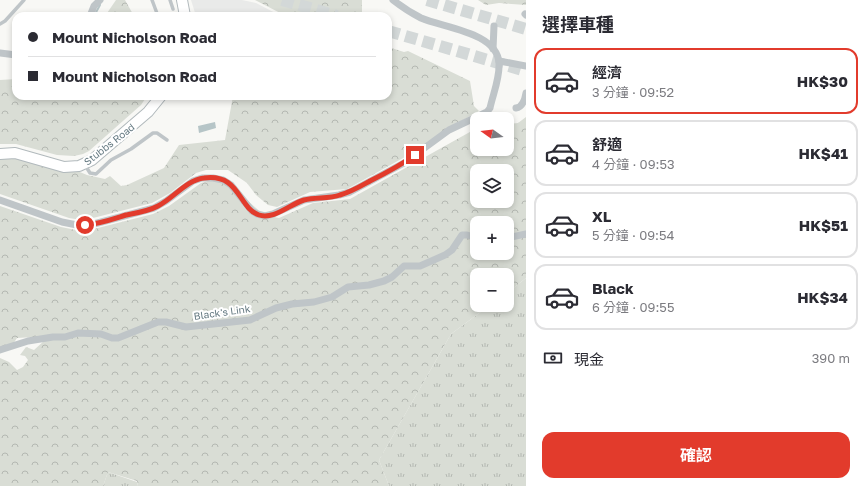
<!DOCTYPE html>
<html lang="zh-TW">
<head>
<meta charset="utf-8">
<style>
	:root { --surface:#fff; --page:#f7f7f7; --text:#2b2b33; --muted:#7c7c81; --line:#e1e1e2; --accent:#e23b2c }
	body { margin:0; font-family:"Golos Text","Noto Sans TC",sans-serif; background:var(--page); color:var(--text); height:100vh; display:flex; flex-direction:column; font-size:15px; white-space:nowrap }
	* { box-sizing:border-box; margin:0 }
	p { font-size:13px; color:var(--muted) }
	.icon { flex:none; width:22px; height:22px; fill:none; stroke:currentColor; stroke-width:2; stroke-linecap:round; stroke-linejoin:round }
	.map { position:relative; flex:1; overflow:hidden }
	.drawer { display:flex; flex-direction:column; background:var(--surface); width:340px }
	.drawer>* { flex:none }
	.top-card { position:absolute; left:12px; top:12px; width:380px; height:88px; border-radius:12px; box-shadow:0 2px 6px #0003; display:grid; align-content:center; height:88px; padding:0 16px; background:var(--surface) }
	.needle { width:26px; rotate:284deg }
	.controls { position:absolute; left:470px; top:112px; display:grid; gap:8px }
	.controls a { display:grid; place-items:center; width:44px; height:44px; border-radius:8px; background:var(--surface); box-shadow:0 2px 6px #0003; font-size:20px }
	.end { position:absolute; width:18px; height:18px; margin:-9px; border:5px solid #e23b2c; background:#fff; box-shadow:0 0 0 2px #fff }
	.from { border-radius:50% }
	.top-card b { display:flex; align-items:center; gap:14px; height:38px; font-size:15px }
	.top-card b+b { border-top:1px solid var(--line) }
	.top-card i { width:10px; height:10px; background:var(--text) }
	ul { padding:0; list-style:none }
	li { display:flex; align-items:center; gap:12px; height:66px; margin:0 8px 6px; padding:0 8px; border:2px solid var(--line); border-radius:12px }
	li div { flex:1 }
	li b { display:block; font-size:15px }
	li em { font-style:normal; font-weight:700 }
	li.active { border-color:var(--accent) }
	li>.icon { width:36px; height:36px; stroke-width:1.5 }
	h2 { padding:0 16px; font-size:18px; line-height:48px }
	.pay { display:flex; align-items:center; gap:10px; height:44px; padding:0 16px; font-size:15px }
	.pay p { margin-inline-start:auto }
	.cta { display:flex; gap:8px; margin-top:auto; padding:8px 16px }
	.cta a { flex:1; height:46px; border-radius:12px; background:var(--accent); color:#fff; font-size:16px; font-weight:700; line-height:46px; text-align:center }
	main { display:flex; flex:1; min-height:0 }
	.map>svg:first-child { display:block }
	.built { fill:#e9eae9 }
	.grass { fill:url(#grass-tufts) }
	.forest { fill:url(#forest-crowns); fill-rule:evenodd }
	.water { fill:#b6c5c7 }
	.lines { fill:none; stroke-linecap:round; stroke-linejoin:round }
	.stream { stroke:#b6c5c7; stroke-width:2 }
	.highway-tunnel { stroke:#d3d8d8; stroke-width:12; stroke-dasharray:12 6; stroke-linecap:butt }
	.secondary-casing { stroke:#b1b9bc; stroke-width:12 }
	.lane { stroke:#bfc5c8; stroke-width:3.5 }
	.street { stroke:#bfc5c8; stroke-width:7 }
	.secondary { stroke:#fff; stroke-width:10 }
	.route { stroke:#e23b2c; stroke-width:5 }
	.labels { text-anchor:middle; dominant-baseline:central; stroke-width:4; stroke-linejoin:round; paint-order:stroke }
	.street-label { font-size:10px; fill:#637880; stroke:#fff }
</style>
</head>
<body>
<main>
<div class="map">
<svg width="526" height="486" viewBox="0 0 526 486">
	<defs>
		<pattern id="grass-tufts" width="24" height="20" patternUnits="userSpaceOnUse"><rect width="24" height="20" fill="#d9ddd5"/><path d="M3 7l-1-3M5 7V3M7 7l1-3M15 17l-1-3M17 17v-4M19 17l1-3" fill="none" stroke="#b4b8b2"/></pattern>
		<pattern id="forest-crowns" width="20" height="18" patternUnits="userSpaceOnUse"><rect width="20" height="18" fill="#d9ddd5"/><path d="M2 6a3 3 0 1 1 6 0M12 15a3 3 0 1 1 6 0" fill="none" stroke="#b4b8b2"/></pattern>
	</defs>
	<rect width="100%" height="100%" fill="#f8f8f5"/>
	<polygon class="built" points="191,0 242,0 256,3 281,16 196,16"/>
	<g class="grass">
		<polygon points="526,278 526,486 389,486 379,460 451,334 490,305 507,305 507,293"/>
		<polygon points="108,472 137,482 138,486 103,486"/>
	</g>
	<g class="forest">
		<polygon points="116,0 125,0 134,16 105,16"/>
		<polygon points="255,0 362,0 362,16 286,16"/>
		<polygon points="478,0 526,0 526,5 499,3 486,5"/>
		<polygon points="388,47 404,52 408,51 470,81 474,106 479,111 450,127 414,152 347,189 310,192 277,207 268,205 256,195 247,183 228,170 206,170 196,173 170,193 152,203 89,219 81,220 69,218 0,194 0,159 14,158 54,169 75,170 87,175 105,179 110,176 121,186 127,185 164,168 179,145 225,140 233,96 388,96"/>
		<polygon points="16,79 16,96 147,96 141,105 89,151 83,154 74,156 57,155 16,144 0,144 0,80"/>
		<path d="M526,117V278L507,293V275H477V305H490L451,334L379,460L389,486H138L137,481L108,472L103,486H0V358L9,362L17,370L23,367L28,360L25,356L20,355L26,347L34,350L45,340L34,337L17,338L13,344L0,348V206L61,227L76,230H90L153,214L169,206L201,183L208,181H225L264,215L279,218L313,203L350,199L477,128V149H507V124L518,123ZM477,171H507V201H477ZM477,223H507V253H477Z"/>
	</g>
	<polygon class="water" points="215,122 216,128 199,133 198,126"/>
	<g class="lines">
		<polyline class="stream" points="94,16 100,5"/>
		<g class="highway-tunnel">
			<polyline points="282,0 337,16"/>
			<polyline points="427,0 526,29"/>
			<polyline points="388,31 526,71"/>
		</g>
		<g class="secondary-casing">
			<g id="secondary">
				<polyline points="182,0 185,16"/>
				<polyline points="0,154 15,153 64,167 79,166 92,160 148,112 161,96"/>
			</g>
		</g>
		<g class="lane">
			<polyline points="152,0 158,16"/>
			<polyline points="170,0 173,9"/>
			<polyline points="0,24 5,21 24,0"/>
			<polyline points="85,165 90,173 96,174 111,160 131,149 153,133 157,133 167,140"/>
		</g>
		<g class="street">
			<polyline points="525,14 526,15"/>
			<polyline points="90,16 94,6 100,0"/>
			<polyline points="493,49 494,26"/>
			<polyline points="0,53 16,55"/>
			<polyline points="499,61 526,66"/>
			<path d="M516,108C523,107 525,99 526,93"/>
			<path d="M0,200L62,222L77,225H90L154,208L166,201L193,181L202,178H213L223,180L231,185L252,211L257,214L265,216L273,214L304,200L339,195L350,192L404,163L449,130L487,112L490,108C493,94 500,78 499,63C497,32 444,28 421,18C411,13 402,7 393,0"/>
			<polyline points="507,238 526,234"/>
			<polyline points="0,350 28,341 53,337 65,337 78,333 101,334 112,338 118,338 158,322 166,322 186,327 250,320 276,308 292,304 314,302 332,297 348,287 369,285 384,281 392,277 404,266 420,266 445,255 452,250 462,235 467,235 477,238"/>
		</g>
		<use href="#secondary" class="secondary"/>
	</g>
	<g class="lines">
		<path class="route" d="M85,225C99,224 113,219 126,215C137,213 149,211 158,206C174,198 186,180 204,178C240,173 238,208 259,215C274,220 290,204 304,200C316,197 329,199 340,195C351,192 361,186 370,181C386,173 401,165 415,155"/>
	</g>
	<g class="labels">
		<g class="street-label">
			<text transform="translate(109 144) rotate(-38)">Stubbs Road</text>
			<text transform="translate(222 312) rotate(-8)">Black's Link</text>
		</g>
	</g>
</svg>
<div class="controls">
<a><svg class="needle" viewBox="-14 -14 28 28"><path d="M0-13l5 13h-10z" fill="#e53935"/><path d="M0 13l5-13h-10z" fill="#7c7c81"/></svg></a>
<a><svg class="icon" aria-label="layers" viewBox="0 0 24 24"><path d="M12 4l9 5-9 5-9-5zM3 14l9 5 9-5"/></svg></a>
<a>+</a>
<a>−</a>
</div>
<i class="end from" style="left:85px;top:225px"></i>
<i class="end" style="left:415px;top:155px"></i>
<div class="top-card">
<b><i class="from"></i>Mount Nicholson Road</b>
<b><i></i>Mount Nicholson Road</b>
</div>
</div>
<section class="drawer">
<h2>選擇車種</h2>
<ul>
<li class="active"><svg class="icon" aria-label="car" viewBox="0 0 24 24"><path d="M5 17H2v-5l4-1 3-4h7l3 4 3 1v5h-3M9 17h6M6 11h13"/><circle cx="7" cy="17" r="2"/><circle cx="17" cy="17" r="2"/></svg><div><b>經濟</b><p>3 分鐘 · 09:52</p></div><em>HK$30</em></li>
<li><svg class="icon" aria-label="car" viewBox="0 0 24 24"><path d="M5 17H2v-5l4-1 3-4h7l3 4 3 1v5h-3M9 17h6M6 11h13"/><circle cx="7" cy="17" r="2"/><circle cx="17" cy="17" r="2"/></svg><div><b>舒適</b><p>4 分鐘 · 09:53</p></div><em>HK$41</em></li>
<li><svg class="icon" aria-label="car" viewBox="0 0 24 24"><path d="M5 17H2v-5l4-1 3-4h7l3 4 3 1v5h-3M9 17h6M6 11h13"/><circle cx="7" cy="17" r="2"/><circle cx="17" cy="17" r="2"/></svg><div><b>XL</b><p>5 分鐘 · 09:54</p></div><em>HK$51</em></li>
<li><svg class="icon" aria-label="car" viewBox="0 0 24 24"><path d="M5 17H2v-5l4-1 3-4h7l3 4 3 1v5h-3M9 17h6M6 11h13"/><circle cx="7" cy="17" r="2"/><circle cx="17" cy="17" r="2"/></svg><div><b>Black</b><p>6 分鐘 · 09:55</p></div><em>HK$34</em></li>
</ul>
<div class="pay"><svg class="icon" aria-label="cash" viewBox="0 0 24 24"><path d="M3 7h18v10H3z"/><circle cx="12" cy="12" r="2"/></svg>現金<p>390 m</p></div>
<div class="cta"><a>確認</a></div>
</section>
</main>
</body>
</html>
